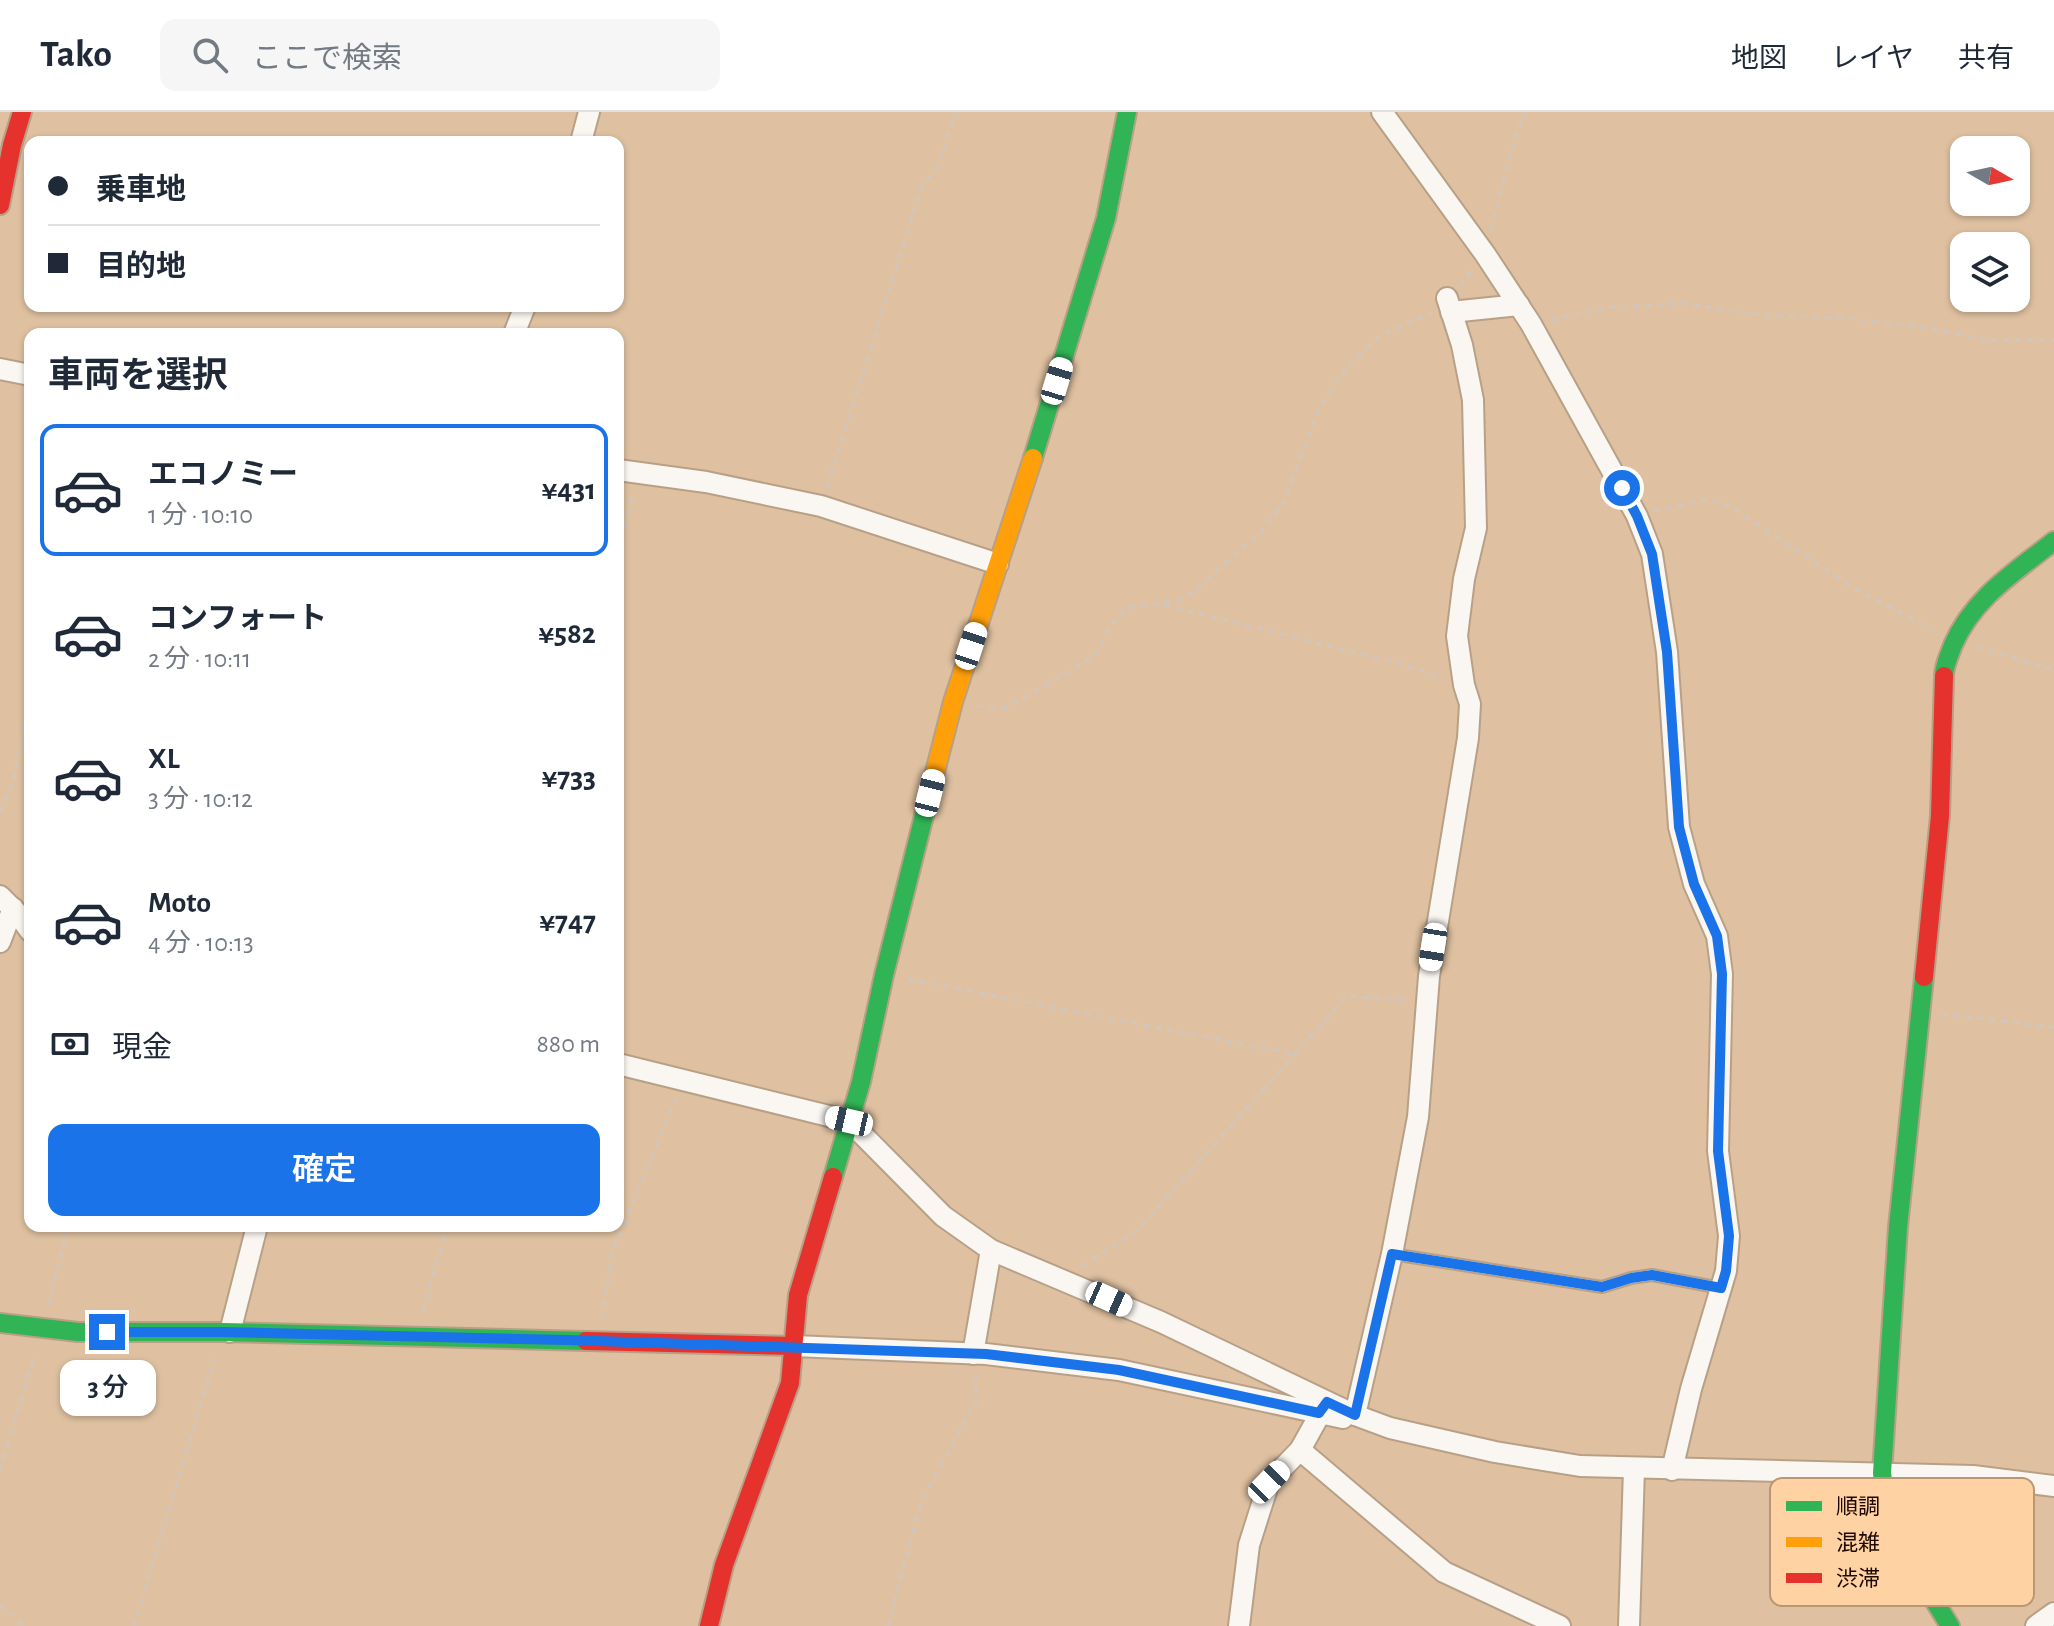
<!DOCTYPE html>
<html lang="ja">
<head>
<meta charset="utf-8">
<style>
	:root { --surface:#fff; --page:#f6f6f7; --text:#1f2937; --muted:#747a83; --line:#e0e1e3; --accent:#1a73e8 }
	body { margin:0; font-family:"Alegreya Sans","Noto Sans JP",sans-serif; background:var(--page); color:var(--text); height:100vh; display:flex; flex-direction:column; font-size:30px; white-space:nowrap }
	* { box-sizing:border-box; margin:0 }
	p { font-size:26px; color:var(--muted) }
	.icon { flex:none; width:44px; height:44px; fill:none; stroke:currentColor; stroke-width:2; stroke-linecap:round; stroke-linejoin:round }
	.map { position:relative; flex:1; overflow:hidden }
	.panel { position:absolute; left:24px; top:216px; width:600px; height:904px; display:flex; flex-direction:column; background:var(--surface); border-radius:16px; box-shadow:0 2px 6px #0004 }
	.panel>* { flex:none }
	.top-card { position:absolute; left:24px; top:24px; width:600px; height:176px; border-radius:16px; box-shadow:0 2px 6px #0004; display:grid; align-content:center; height:176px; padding:0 24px; background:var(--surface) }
	.needle { width:52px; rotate:99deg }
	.controls { position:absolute; left:1950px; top:24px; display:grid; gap:16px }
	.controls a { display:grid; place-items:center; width:80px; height:80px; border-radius:16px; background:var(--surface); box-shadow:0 2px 6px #0004; font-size:40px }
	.end { position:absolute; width:36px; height:36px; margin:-18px; border:10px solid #1a73e8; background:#fff; box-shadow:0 0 0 4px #fff }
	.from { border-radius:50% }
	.bubble { position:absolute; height:56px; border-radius:16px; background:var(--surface); box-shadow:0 2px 6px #0004; font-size:26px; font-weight:600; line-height:56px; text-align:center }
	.car { position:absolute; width:24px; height:48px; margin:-24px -12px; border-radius:10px; box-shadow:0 0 6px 2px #0007; background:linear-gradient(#fff 24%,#345 0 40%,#fff 0 76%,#345 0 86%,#fff 0) }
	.top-card b { display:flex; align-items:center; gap:28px; height:76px; font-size:30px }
	.top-card b+b { border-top:2px solid var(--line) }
	.top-card i { width:20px; height:20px; background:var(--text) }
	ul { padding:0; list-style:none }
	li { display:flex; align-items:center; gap:24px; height:132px; margin:0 16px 12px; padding:0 8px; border:4px solid transparent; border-radius:16px }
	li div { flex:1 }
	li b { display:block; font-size:30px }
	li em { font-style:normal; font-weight:600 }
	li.on { border-color:var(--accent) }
	li>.icon { width:72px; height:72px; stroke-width:1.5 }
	h2 { padding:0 24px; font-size:36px; line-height:96px }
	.pay { display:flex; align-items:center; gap:20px; height:88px; padding:0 24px; font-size:30px }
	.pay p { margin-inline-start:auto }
	.button { display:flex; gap:16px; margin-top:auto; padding:16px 24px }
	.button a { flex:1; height:92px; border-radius:16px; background:var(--accent); color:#fff; font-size:32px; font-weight:600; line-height:92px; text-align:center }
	header { display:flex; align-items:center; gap:48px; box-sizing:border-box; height:112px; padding:0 40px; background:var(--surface); border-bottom:2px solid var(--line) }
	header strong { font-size:38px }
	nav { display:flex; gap:44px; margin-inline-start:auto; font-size:28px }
	.search { width:560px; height:72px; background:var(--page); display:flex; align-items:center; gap:20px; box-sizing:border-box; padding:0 28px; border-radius:16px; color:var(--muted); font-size:30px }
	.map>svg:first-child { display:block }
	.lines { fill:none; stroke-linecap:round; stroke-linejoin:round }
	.lane-casing { stroke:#b8a087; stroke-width:14 }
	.street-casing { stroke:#b8a087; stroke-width:24 }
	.fast-casing { stroke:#b8a087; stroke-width:22 }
	.slow-casing { stroke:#b8a087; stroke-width:22 }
	.jam-casing { stroke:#b8a087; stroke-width:22 }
	.path { stroke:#d0c6bd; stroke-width:3; stroke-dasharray:6 6; stroke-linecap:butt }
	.lane { stroke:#faf6f1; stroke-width:10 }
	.street { stroke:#faf6f1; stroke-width:20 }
	.fast { stroke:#30b455; stroke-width:18 }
	.slow { stroke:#ff9f0a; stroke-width:18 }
	.jam { stroke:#e5322d; stroke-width:18 }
	.route { stroke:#1a73e8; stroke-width:10 }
	.key { fill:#ffd2a3; stroke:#bb9672; stroke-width:2 }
	.key-label { font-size:22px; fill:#1c0900 }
</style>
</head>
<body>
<header>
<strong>Tako</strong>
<div class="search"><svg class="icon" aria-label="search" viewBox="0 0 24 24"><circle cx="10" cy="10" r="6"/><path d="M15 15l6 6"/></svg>ここで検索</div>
<nav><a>地図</a><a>レイヤ</a><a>共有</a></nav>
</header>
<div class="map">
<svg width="2054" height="1514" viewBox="0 0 2054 1514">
	<rect width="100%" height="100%" fill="#dfc1a1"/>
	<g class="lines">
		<g class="lane-casing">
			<polyline id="lane" points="1392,1142 1602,1175 1631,1166 1652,1163 1721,1176"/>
		</g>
		<g class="street-casing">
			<g id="street">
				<polyline points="1382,0 1485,142 1531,212 1637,404 1652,442 1667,540 1679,715 1694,772 1717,824 1722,862 1718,1039 1729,1124 1726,1159 1691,1277 1672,1358"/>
				<polyline points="581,30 589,0"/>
				<polyline points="1451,200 1519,193"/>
				<polyline points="514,222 525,194"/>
				<polyline points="0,257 30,263"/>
				<polyline points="618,358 706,370 821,394 998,452"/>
				<polyline points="0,784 17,801 30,819"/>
				<polyline points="0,830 13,796"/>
				<polyline points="618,952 849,1009 943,1104 991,1138 1161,1210 1355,1303 1390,1316 1495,1340 1580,1354 1973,1364 2054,1374"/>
				<polyline points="230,1220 257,1114"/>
				<polyline points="794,1234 986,1242 1119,1258 1343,1306"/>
				<polyline points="973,1242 991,1138"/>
				<polyline points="1355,1303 1392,1142 1418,1005 1429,864 1468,626 1470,592 1464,573 1457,524 1464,467 1476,416 1473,288 1462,233 1447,186"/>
				<polyline points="1300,1338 1444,1460 1560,1514"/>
				<polyline points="1239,1514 1249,1433 1269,1370 1300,1338 1325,1293"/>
				<polyline points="1629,1514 1634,1357"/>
				<polyline points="2036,1514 2054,1501"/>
			</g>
		</g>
		<g class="fast-casing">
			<g id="fast">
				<polyline points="1033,346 1106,106 1127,0"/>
				<path d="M1944,564C1944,553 1949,544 1953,533C1973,486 2015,460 2054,429"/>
				<polyline points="1924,865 1898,1115 1882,1361 1887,1399 1895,1425 1950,1514"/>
				<polyline points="833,1065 861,970 884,863 934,664"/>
				<polyline points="0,1211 78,1220 223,1220 586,1229"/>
			</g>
		</g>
		<g class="slow-casing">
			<polyline id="slow" points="934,664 953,590 1033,346"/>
		</g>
		<g class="jam-casing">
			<g id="jam">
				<polyline points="0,93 12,33 22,0"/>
				<polyline points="1924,865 1940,704 1944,564"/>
				<polyline points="586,1229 794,1234"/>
				<polyline points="709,1514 724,1453 790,1271 798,1183 833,1065"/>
			</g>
		</g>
		<g class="path">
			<polyline points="1491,118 1516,20 1526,0"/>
			<polyline points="1460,173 1473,157"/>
			<polyline points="1551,208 1611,195 1682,191 1760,203 1846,206 1929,216 1986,228 2054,228"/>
			<polyline points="827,375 923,71 937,57 956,0"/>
			<polyline points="1654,399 1709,387 1730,394 1857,478 1933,518"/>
			<polyline points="618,438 634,380"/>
			<polyline points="1164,493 1401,552 1443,566"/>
			<polyline points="1977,535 2054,558"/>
			<polyline points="978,594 993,597 1009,595 1081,552 1097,541 1112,512 1127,496 1186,486 1261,420 1284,391 1319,296 1349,252 1380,224 1432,200"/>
			<polyline points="0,700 14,668 30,573"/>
			<polyline points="908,867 1293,942"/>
			<polyline points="1942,902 2054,915"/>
			<polyline points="1082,1154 1137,1119 1347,884 1407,888"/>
			<polyline points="49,1192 68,1114"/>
			<polyline points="423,1199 447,1114"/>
			<polyline points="602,1206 612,1141 676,987"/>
			<polyline points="0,1358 35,1242"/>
			<polyline points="0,1493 25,1514"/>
			<polyline points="134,1514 215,1246"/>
			<polyline points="888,1514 921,1390 976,1290 976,1262"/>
		</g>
		<use href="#lane" class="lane"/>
		<use href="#street" class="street"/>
		<use href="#fast" class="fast"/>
		<use href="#slow" class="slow"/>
		<use href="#jam" class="jam"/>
	</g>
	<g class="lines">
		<polyline class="route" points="107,1220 223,1220 567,1228 986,1242 1119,1258 1319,1301 1327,1290 1355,1303 1392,1142 1602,1175 1631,1166 1652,1163 1721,1176 1726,1159 1729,1124 1718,1039 1722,862 1717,824 1694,772 1679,715 1667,540 1652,442 1637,404 1622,376"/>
	</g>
	<rect x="1770" y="1366" width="264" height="128" rx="12" class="key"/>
	<rect x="1786" y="1389" width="36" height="10" fill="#30b455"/>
	<rect x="1786" y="1425" width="36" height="10" fill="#ff9f0a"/>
	<rect x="1786" y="1461" width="36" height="10" fill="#e5322d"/>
	<g class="key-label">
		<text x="1836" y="1402">順調</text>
		<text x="1836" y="1438">混雑</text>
		<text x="1836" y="1474">渋滞</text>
	</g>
</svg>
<div class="controls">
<a><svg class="needle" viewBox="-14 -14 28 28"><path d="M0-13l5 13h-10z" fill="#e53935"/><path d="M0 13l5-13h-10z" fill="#747a83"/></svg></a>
<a><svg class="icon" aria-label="layers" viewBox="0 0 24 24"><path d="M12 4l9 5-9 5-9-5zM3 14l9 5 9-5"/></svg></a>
</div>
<i class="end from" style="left:1622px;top:376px"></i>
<i class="end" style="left:107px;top:1220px"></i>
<div class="bubble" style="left:60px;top:1248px;width:96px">3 分</div>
<i class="car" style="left:1057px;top:269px;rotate:17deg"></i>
<i class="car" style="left:971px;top:534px;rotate:18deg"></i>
<i class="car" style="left:930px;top:681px;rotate:14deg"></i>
<i class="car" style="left:1433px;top:835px;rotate:189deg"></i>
<i class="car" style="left:849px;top:1009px;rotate:283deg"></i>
<i class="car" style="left:1109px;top:1187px;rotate:114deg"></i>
<i class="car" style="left:1269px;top:1370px;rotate:44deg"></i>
<div class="top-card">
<b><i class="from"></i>乗車地</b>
<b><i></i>目的地</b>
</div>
<section class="panel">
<h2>車両を選択</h2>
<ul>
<li class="on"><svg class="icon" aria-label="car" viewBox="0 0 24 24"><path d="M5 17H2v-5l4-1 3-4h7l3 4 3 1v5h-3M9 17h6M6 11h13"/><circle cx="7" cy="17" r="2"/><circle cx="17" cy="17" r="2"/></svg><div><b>エコノミー</b><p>1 分 · 10:10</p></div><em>¥431</em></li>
<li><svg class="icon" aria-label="car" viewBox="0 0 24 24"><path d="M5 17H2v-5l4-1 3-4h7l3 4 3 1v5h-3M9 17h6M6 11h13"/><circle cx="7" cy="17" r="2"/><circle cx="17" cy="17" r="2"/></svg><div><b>コンフォート</b><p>2 分 · 10:11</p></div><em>¥582</em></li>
<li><svg class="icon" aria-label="car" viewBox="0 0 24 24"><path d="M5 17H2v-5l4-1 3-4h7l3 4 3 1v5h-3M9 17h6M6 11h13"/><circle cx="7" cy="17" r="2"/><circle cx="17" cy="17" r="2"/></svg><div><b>XL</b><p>3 分 · 10:12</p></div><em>¥733</em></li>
<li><svg class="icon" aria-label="car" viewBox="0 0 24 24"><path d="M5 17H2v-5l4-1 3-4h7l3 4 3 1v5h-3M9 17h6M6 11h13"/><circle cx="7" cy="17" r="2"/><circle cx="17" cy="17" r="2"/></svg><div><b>Moto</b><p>4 分 · 10:13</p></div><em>¥747</em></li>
</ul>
<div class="pay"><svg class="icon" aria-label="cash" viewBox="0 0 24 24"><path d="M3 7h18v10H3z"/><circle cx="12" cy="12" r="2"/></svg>現金<p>880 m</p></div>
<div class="button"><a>確定</a></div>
</section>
</div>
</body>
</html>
